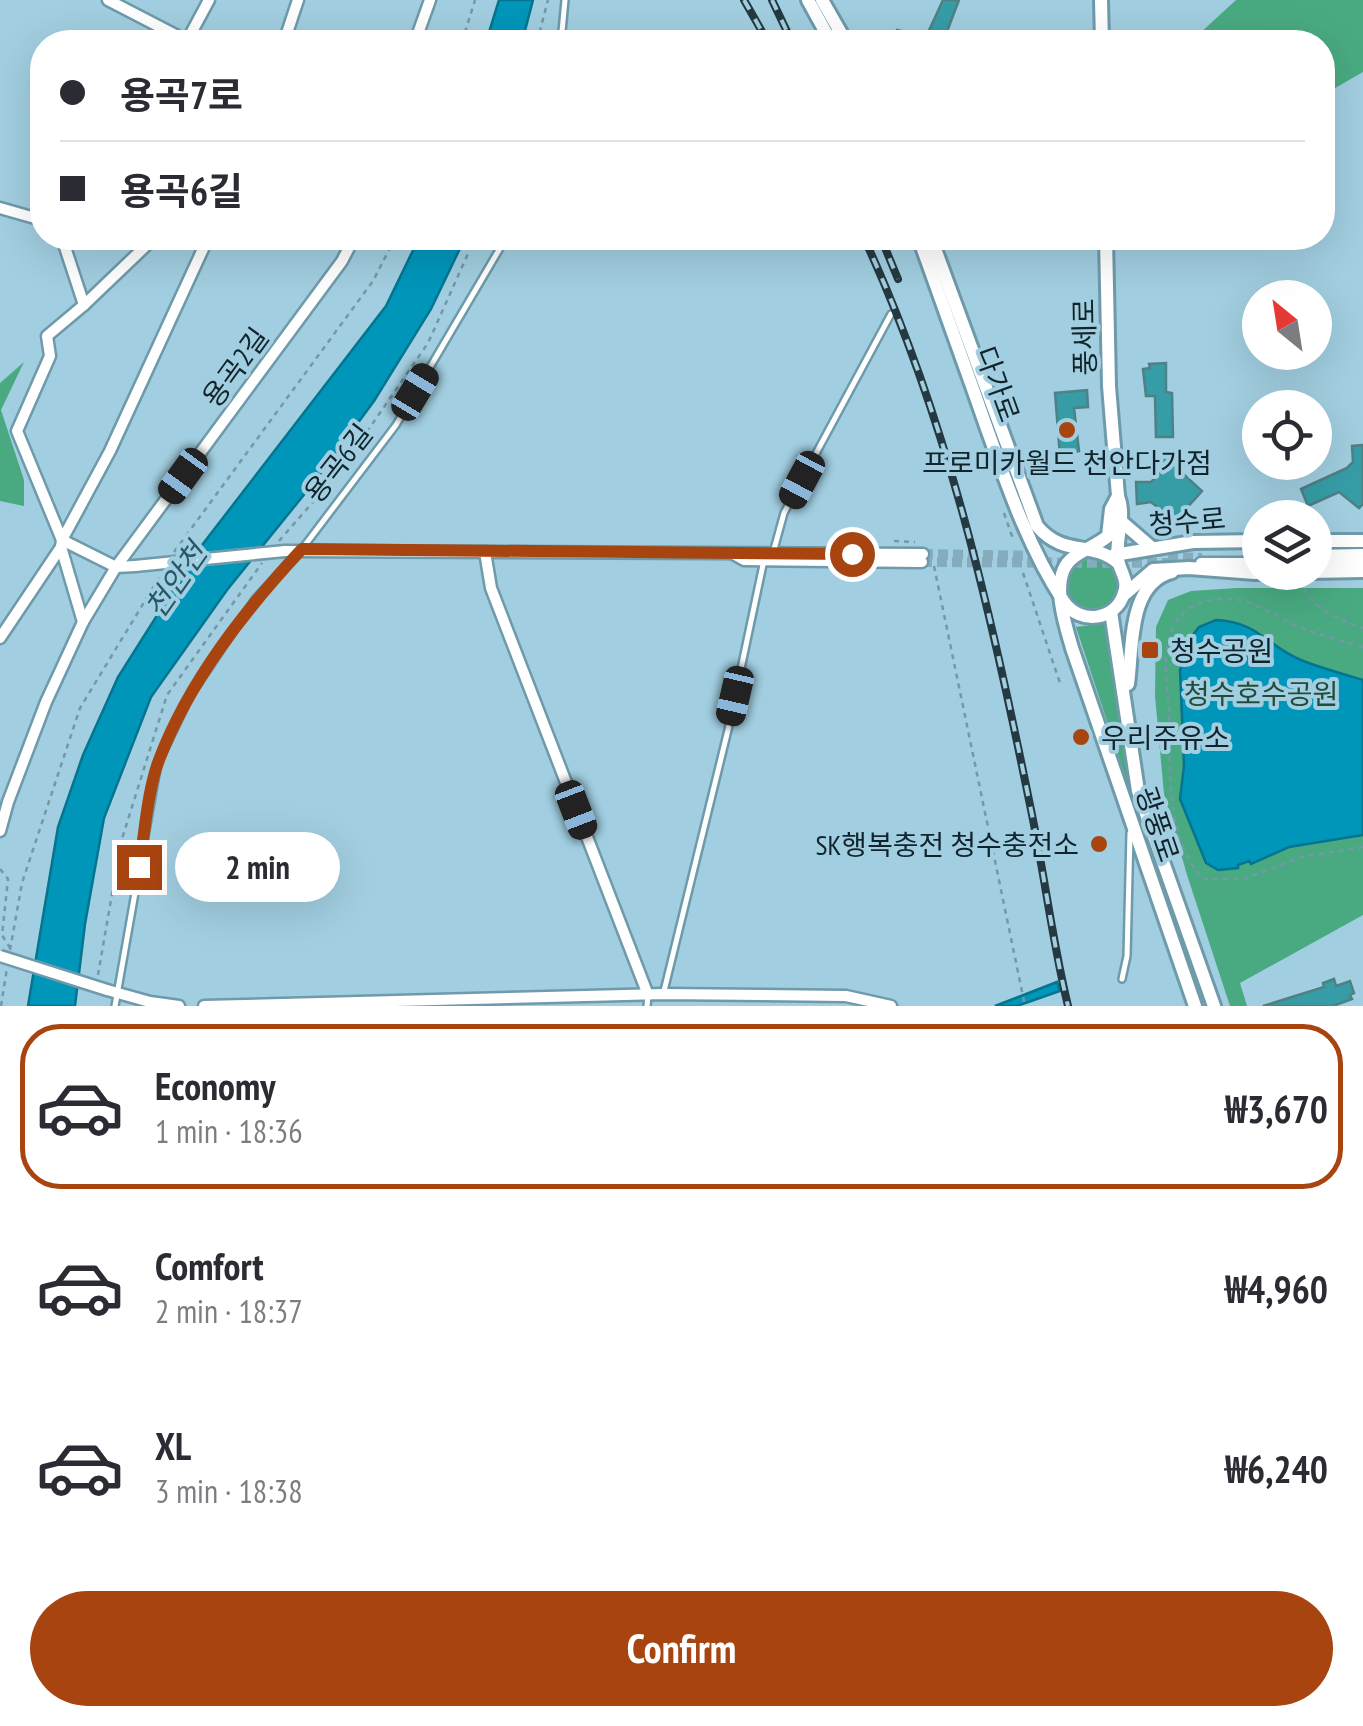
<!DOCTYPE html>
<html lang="en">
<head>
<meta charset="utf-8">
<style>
	:root { --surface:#fff; --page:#f2f2f3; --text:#2b2b33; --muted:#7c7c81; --line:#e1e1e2; --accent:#a84410 }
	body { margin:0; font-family:"PT Sans Narrow","Noto Sans KR",sans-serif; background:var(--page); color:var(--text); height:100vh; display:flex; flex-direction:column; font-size:38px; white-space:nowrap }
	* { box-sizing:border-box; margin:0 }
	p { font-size:32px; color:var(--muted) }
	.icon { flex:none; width:55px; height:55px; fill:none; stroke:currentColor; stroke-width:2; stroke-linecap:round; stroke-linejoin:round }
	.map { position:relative; height:1006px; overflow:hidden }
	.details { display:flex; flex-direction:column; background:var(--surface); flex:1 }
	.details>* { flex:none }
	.banner { position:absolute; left:30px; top:30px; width:1305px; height:220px; border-radius:40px; box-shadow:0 10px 40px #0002; display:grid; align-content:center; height:220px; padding:0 30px; background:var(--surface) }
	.needle { width:65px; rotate:330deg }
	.buttons { position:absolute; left:1242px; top:280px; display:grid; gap:20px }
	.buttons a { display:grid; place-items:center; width:90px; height:90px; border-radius:50%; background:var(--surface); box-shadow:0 10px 40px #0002; font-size:50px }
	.end { position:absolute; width:45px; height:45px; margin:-22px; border:12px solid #a84410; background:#fff; box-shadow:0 0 0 5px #fff }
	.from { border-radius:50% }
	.bubble { position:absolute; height:70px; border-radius:35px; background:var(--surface); box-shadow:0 10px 40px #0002; font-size:32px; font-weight:700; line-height:70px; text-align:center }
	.car { position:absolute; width:30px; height:60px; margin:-30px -15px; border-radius:12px; box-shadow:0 0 8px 2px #0007; background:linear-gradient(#222 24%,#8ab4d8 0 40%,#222 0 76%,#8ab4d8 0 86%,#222 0) }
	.banner b { display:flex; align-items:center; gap:35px; height:95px; font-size:38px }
	.banner b+b { border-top:2px solid var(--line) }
	.banner i { width:25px; height:25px; background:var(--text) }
	ul { padding:18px 0 0; list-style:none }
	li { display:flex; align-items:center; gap:30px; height:165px; margin:0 20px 15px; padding:0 10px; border:5px solid transparent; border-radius:40px }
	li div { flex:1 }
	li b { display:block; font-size:38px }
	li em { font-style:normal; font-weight:700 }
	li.selected { border-color:var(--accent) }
	li>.icon { width:90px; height:90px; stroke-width:1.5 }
	.primary-button { display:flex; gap:20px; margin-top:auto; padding:20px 30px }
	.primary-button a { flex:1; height:115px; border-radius:60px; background:var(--accent); color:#fff; font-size:40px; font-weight:700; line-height:115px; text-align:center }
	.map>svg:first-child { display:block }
	.green { fill:#49aa81 }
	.water { fill:#0096ba; stroke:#05748f; stroke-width:2.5 }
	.building { fill:#369da6; stroke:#4f8084; stroke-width:2.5 }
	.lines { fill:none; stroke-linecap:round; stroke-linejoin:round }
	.minor-tunnel { stroke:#84acbc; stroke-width:10; stroke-dasharray:10 5; stroke-linecap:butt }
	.service-casing { stroke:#6e9aaa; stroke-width:10 }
	.minor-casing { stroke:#6e9aaa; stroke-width:15 }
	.tertiary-casing { stroke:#6e9aaa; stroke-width:18 }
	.path { stroke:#7498a7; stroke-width:2.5; stroke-dasharray:5 5; stroke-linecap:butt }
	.service { stroke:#fff; stroke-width:5 }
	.minor { stroke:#fff; stroke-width:10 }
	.tertiary { stroke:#fff; stroke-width:12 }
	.rail-casing { stroke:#243941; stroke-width:8 }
	.rail { stroke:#a1cee0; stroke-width:4; stroke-dasharray:11; stroke-linecap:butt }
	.minor-bridge-casing { stroke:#6e9aaa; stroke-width:15; stroke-linecap:butt }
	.minor-bridge { stroke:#fff; stroke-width:10 }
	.route { stroke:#a84410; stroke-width:12 }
	.poi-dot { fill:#a84410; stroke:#a1cee0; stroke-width:4 }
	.labels { text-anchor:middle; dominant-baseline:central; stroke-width:8; stroke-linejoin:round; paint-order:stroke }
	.street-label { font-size:28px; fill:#12242b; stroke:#a1cee0 }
	.poi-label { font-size:28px; fill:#12242b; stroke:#a1cee0; text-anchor:start }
	.park-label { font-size:28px; fill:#224d3a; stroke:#a1cee0 }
	.water-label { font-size:30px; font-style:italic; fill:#275768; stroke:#a1cee0 }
</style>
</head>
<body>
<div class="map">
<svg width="1363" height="1006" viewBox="0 0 1363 1006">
	<rect width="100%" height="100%" fill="#a1cee0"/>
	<g class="green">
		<polygon points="1236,0 1363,0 1363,72 1323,95 1322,42 1194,42 1198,35"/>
		<polygon points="24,362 1,410 24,480 24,506 0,501 0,383"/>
		<circle cx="1092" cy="583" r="28"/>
		<polygon points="1237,588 1363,588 1363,915 1240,983 1247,1006 1230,1006 1187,875 1164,794 1155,696 1156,627 1168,600 1191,591"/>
		<polygon points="1108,623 1129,788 1076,627"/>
	</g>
	<g class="water">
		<polygon points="499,0 533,0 522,42 486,42"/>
		<polygon points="419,238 465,238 431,309 374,401 315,481 227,590 151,697 104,818 85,924 75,1006 28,1006 58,827 83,755 118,677 199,549 386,306"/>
		<path d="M1216,620C1259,622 1267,646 1301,660C1321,668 1343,674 1363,680V835L1289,847L1251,864L1249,861L1238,865V868L1218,870L1206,863L1180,799L1184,766L1180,670L1191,637L1199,627Z"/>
		<polygon points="1057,982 1060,991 1017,1006 995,1006"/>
	</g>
	<g class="building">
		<polygon points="943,0 959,0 943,42 893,42 897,30 926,37"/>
		<polygon points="1166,363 1166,392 1172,393 1173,437 1156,437 1155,396 1146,396 1143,369 1150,368 1149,364"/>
		<polygon points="1087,390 1088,407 1074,408 1079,451 1060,456 1055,393"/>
		<polygon points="1363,445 1363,504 1359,508 1339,492 1308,506 1301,489 1347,468 1353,462 1352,446"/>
		<polygon points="1180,455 1180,471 1202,491 1175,521 1151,502 1137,504 1136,482 1151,482 1161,471 1159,457"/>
		<polygon points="1334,979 1336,986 1350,981 1354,993 1350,995 1352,999 1333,1006 1263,1006 1324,987 1323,983"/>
	</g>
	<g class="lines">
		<g class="minor-tunnel">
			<polyline points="923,554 1041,556"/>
			<polyline points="1168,557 1202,558"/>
			<polyline points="922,562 1176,563"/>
		</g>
		<g class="service-casing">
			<g id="service">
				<polyline points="561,42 565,0"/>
				<polyline points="773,553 784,513 891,314"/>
				<polyline points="1122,979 1127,956 1130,833"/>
				<polyline points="664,991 728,730 764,560"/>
				<polyline points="115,1006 158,763 190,696 255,599 302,549 396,425 506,238"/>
				<polyline points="647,1006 648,995"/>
			</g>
		</g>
		<g class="minor-casing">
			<g id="minor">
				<polyline points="108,0 189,42"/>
				<polyline points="187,41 209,0"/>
				<polyline points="284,42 298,0"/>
				<polyline points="415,42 430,0"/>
				<polyline points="0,208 42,220"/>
				<polyline points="62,238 84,305"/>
				<polyline points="285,551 923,554"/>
				<polyline points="485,552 491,588 648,995"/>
				<polyline points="735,555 744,560 922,562"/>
				<polyline points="1315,555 1363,554"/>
				<polyline points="1201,563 1260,563"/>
				<polyline points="1315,564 1363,562"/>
				<polyline points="135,566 116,567 62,540 17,431 50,356 47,336 84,305 154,238"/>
				<polyline points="83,622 61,547 62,540 110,451 208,238"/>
				<polyline points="0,638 61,547"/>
				<polyline points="0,831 8,802 46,702 83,622 116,567 342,261 354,238"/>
				<polyline points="107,990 150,1002 179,1006"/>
				<polyline points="204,1006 663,994 846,996 891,1006"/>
			</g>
		</g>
		<g class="tertiary-casing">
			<g id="tertiary">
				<polyline points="808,0 831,42"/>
				<polyline points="822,0 846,42"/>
				<polyline points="1101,0 1102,42"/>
				<path d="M919,238C941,300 964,363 986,426C1007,485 1029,549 1064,602C1080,625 1116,621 1124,593C1128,581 1122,574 1119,564C1113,541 1127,519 1118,496L1109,386L1106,238"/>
				<path d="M931,238L1037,526C1064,558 1092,540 1118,563"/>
				<path d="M1118,496L1111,509L1108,536C1097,545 1085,549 1074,557C1048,575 1065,623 1072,648L1195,1006"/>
				<polyline points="1122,522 1152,548"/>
				<polyline points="1315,541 1363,541"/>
				<polyline points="1114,555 1193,542 1260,541"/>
				<polyline points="1125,594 1153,570 1189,568 1255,573 1363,571"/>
				<polyline points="1111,612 1138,791 1214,1006"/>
				<path d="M1128,684C1133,647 1128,583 1172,572"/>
			</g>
		</g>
		<g class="path">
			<polyline points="462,42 475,0"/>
			<polyline points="537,42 548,0"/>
			<polyline points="1004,513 1013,539"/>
			<polyline points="279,541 340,471 428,343 475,238"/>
			<polyline points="894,541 915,542"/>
			<polyline points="174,552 373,281 395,238"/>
			<polyline points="934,566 1025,1006"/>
			<polyline points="1023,573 1061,686"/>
			<path d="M1304,589C1318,612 1338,619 1363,628"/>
			<path d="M1363,647C1343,641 1323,636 1304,629C1268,614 1245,590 1203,602C1188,606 1177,617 1171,632C1162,655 1167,685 1169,709C1171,764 1163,835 1203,879H1244L1302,857L1363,847"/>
			<polyline points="0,869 8,879 2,935 10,948"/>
			<polyline points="10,950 22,883 80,708 160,576"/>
			<polyline points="98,975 121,842 167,695 262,563"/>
			<polyline points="1,1006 7,968"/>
		</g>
		<use href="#service" class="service"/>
		<use href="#minor" class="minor"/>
		<use href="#tertiary" class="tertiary"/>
		<g class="rail-casing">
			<g id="rail">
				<polyline points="744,0 768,42"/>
				<polyline points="772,0 792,42"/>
				<path d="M864,238C947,417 991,612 1030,805C1044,871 1052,940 1068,1006"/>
				<polyline points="881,238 898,279"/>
			</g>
		</g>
		<use href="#rail" class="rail"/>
		<g class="minor-bridge-casing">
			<g id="minor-bridge">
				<polyline points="135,566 285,551"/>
				<polyline points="0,956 107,990"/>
			</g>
		</g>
		<use href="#minor-bridge" class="minor-bridge"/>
	</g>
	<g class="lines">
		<path class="route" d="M139,867C145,833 147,792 159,760C189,681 245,610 302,549L852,554"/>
	</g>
	<g class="poi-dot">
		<circle cx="1067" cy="430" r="10"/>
		<rect x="1140" y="640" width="20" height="20" rx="5"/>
		<circle cx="1081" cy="737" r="10"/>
		<circle cx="1099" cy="844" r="10"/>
	</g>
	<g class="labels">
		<g class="street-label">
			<text transform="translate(1084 337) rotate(-91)">풍세로</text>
			<text transform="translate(235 367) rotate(-54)">용곡2길</text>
			<text transform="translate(998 384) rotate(70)">다가로</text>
			<text transform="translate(338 463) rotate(-52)">용곡6길</text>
			<text transform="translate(1187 521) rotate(-5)">청수로</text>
			<text transform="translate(1158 824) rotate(71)">광풍로</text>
		</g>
		<g class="poi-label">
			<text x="1067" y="462" text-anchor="middle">프로미카월드 천안다가점</text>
			<text x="1170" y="650">청수공원</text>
			<text x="1101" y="737">우리주유소</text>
			<text x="1079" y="844" text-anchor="end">SK행복충전 청수충전소</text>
		</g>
		<g class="park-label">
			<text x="1261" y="693">청수호수공원</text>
		</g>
		<g class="water-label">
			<text transform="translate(175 580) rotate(-55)">천안천</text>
		</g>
	</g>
</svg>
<div class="buttons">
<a><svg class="needle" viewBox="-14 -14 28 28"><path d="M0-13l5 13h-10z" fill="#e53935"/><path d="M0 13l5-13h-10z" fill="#7c7c81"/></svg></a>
<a><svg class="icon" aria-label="locate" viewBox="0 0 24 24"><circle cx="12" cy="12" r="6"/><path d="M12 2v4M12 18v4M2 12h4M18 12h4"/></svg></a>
<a><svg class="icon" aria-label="layers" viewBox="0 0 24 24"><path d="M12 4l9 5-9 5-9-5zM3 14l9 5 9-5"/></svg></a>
</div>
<i class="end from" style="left:852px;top:554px"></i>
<i class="end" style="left:139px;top:867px"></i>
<div class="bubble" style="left:175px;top:832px;width:165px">2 min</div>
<i class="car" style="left:415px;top:392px;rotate:31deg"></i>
<i class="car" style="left:183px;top:476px;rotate:216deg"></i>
<i class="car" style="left:802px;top:480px;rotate:208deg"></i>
<i class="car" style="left:735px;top:696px;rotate:193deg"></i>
<i class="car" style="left:576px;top:810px;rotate:159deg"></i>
<div class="banner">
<b><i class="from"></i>용곡7로</b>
<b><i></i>용곡6길</b>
</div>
</div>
<section class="details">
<ul>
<li class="selected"><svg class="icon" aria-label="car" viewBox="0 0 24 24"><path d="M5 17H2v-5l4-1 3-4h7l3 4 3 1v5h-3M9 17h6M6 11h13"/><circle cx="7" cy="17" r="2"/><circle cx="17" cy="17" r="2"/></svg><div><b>Economy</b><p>1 min · 18:36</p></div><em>₩3,670</em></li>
<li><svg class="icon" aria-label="car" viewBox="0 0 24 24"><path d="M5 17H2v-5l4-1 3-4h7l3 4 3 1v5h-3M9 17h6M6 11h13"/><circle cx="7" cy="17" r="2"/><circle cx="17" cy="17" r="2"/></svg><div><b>Comfort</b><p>2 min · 18:37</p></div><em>₩4,960</em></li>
<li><svg class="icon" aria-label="car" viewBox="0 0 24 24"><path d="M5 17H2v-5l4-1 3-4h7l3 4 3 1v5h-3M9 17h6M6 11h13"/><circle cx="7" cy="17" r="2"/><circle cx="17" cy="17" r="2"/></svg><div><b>XL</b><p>3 min · 18:38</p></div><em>₩6,240</em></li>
</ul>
<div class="primary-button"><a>Confirm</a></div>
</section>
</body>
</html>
